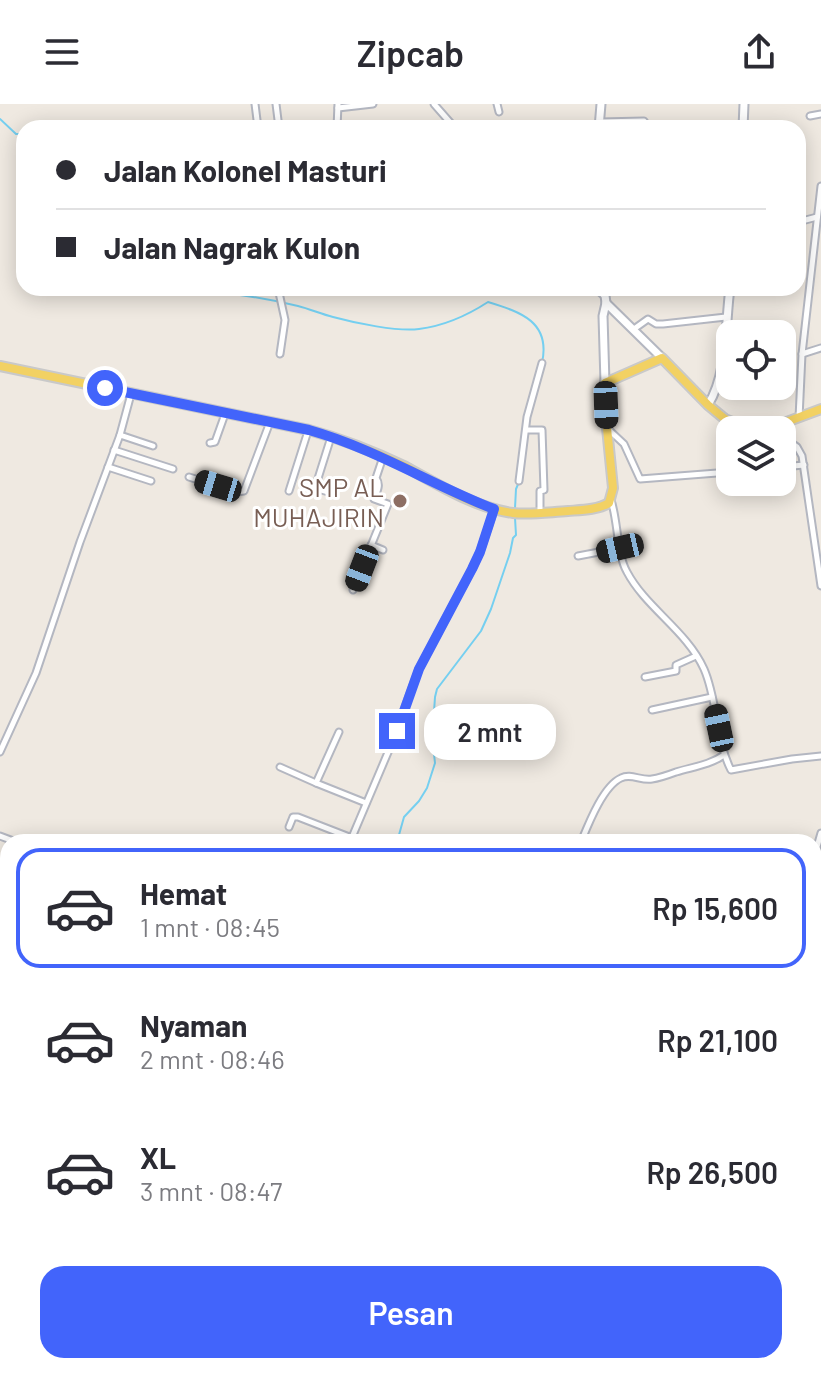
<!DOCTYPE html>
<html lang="id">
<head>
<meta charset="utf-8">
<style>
	:root { --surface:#fff; --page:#f2f2f3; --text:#2b2b33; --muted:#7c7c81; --line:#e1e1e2; --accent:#4264fb }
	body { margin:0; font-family:Barlow,sans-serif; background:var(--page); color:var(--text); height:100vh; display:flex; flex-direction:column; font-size:30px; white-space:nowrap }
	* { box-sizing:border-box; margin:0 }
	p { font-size:26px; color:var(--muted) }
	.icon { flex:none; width:44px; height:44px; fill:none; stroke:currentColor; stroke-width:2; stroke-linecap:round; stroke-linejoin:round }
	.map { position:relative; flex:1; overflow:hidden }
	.side { position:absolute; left:0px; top:730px; width:822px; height:540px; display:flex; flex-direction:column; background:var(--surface); border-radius:24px 24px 0 0; box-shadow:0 4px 20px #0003 }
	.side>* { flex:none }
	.hud { position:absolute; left:16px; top:16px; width:790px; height:176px; border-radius:24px; box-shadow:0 4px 20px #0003; display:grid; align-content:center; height:176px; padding:0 40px; background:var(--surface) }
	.tools { position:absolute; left:716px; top:216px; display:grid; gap:16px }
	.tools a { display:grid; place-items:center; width:80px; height:80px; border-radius:16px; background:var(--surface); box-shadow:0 4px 20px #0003; font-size:40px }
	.end { position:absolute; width:36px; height:36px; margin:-18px; border:10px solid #4264fb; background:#fff; box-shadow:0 0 0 4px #fff }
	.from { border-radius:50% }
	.bubble { position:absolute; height:56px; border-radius:24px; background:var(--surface); box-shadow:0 4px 20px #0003; font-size:26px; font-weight:600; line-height:56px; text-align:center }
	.car { position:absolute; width:24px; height:48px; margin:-24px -12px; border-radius:10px; box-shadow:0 0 6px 2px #0007; background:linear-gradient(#222 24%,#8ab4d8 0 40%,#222 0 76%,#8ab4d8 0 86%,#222 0) }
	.hud b { display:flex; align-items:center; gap:28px; height:76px; font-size:30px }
	.hud b+b { border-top:2px solid var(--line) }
	.hud i { width:20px; height:20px; background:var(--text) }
	ul { padding:14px 0 0; list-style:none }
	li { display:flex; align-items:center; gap:24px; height:120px; margin:0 16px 12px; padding:0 24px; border:4px solid transparent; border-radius:24px }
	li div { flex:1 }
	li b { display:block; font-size:30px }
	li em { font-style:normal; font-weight:600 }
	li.current { border-color:var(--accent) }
	li>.icon { width:72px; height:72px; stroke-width:1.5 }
	.button { display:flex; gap:16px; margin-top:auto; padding:16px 40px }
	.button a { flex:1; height:92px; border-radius:24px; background:var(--accent); color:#fff; font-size:32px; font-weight:600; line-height:92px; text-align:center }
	header { display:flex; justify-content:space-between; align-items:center; height:104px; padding:0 40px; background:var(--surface); font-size:36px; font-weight:600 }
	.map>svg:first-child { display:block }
	.green { fill:#b6e59e }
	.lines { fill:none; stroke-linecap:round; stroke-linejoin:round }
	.stream { stroke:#75cff0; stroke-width:2 }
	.street-casing { stroke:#b4b7c1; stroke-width:9 }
	.secondary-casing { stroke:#b4b7c1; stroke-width:11 }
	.primary-casing { stroke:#c9c9c9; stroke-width:12 }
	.street { stroke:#fff; stroke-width:5 }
	.secondary { stroke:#fff; stroke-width:7 }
	.primary { stroke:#f2d163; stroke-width:8 }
	.route { stroke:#4264fb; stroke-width:10 }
	.education-dot { fill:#8d6e63; stroke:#fff; stroke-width:3 }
	.labels { text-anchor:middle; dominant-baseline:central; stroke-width:6; stroke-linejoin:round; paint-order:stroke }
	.education-label { font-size:26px; fill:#785e54; stroke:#fff; text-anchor:end }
</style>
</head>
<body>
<header><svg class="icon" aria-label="menu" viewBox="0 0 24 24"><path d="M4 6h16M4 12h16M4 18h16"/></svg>Zipcab<svg class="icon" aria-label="share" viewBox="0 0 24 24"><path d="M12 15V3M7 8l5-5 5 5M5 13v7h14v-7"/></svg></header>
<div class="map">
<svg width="821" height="1270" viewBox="0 0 821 1270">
	<rect width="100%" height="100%" fill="#efe9e1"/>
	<g class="green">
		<polygon points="0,1149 8,1150 8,1236 6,1244 0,1244"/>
		<polygon points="300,1262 478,1262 480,1270 300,1270"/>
	</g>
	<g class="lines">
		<g class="stream">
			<polyline points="0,15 16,30 24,30"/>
			<path d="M175,184C217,187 257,192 298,202C310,205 321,210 333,213C355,219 398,228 419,225C443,222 468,211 488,198C521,208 551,218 542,259"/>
			<polyline points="515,404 516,385 519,378"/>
			<polyline points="397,738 404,713 419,697 427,684 435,659 432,632 435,615 434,608 435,593 437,585 481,527 491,505 510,449 513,434 516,431 515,414"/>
			<polyline points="409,1270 409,1262"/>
		</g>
		<g class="street-casing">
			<g id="street">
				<polyline points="255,0 258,24"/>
				<polyline points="276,0 279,24"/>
				<polyline points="434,0 455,24"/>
				<polyline points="497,0 499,8"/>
				<polyline points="338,4 373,0"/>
				<polyline points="810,12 821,10"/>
				<polyline points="600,18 644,17 649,24"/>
				<polyline points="337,24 338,0"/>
				<polyline points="798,118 817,113"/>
				<polyline points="278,184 285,216 280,250"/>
				<polyline points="595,184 604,192"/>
				<polyline points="634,225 648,215 656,220 663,220 726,213"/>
				<polyline points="802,250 821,244"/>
				<polyline points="799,314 802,250 821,82"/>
				<polyline points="608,325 624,340 640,375 730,368"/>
				<polyline points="526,326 542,326 544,386 540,387 540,408"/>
				<polyline points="120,331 153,342"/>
				<polyline points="782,332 797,343 802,352 821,482"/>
				<polyline points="331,333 315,384 335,390"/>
				<polyline points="210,339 215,338 225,310"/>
				<polyline points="114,346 173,365"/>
				<polyline points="108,363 151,377"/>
				<polyline points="782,363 804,361"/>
				<polyline points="722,368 725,355 730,349"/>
				<polyline points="189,373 237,388 244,387 270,318"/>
				<polyline points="519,377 527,313 542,259"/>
				<polyline points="289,387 308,327"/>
				<path d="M611,396C618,417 617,451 627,468C646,504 687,527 704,565C718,597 715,635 731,666L792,655L821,652"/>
				<polyline points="371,441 383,446"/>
				<polyline points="578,452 620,444"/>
				<path d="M353,486L388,400L374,395C377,387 381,381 376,374L383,353"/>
				<polyline points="645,573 676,567 676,561 696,552"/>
				<polyline points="652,606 712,593"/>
				<polyline points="0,648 36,569 80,438 120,331 131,290"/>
				<polyline points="280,663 316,679 366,699"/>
				<polyline points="316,679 339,628"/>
				<polyline points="289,723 293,713 298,713 352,734"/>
				<polyline points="0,732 16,738"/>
				<polyline points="350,738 389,646 419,565 472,465 480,448 494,406"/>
				<path d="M581,738C588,721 603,682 621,674C631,669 641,677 652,675C660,674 668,671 676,668C692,663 710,661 724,651"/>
				<polyline points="814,753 821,729"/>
				<polyline points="0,925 8,929"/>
				<polyline points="814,1083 821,1098"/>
				<polyline points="0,1252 8,1254"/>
				<polyline points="47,1262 57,1264 65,1270"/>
				<polyline points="138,1270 142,1262"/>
			</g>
		</g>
		<g class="secondary-casing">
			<g id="secondary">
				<polyline points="599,24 601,0"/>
				<polyline points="743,24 744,0"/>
				<polyline points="604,184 606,199 603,212 605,279"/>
				<polyline points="606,199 662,254"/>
				<path d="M708,301C728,269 725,221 730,184"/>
			</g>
		</g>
		<g class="primary-casing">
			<g id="primary">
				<path d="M0,262L309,326C342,335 375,348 406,363C439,381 475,404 513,409C530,411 550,408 568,407C581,406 597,406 609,399L613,384L607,324L605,279L662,254L708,301L725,315L745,323L762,326"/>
				<polyline points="765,326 821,305"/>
			</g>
		</g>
		<use href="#street" class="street"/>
		<use href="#secondary" class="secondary"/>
		<use href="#primary" class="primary"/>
	</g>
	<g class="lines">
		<path class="route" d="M105,284L309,326C376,345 430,380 494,405L480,448L472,465L419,565L397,627"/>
	</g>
	<circle class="education-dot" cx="400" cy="397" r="8"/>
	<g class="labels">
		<g class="education-label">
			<text x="384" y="382">SMP AL<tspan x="384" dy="30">MUHAJIRIN</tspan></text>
		</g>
	</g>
</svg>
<div class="tools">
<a><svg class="icon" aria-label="locate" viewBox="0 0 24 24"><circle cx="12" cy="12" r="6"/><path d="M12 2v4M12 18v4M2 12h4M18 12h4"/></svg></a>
<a><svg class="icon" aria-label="layers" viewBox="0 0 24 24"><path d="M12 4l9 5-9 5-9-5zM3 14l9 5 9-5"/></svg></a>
</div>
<i class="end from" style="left:105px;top:284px"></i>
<i class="end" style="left:397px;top:627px"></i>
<div class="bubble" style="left:424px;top:600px;width:132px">2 mnt</div>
<i class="car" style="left:606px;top:301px;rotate:178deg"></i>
<i class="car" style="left:218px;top:382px;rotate:287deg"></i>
<i class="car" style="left:620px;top:444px;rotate:257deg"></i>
<i class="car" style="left:362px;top:464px;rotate:201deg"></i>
<i class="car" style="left:719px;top:624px;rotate:348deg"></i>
<div class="hud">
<b><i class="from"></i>Jalan Kolonel Masturi</b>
<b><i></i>Jalan Nagrak Kulon</b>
</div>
<section class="side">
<ul>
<li class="current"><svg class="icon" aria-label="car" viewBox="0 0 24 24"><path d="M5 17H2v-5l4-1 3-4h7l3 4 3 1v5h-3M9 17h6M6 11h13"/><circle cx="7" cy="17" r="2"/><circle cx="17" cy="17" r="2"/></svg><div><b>Hemat</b><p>1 mnt · 08:45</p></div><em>Rp 15,600</em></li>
<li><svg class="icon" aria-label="car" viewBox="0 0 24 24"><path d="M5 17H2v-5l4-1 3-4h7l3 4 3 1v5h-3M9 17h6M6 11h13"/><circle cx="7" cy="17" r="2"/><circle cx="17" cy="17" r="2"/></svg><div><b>Nyaman</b><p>2 mnt · 08:46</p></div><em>Rp 21,100</em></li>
<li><svg class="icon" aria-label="car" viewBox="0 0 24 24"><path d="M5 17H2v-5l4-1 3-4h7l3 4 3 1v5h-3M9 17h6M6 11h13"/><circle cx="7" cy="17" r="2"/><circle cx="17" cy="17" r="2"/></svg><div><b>XL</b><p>3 mnt · 08:47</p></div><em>Rp 26,500</em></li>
</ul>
<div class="button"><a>Pesan</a></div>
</section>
</div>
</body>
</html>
